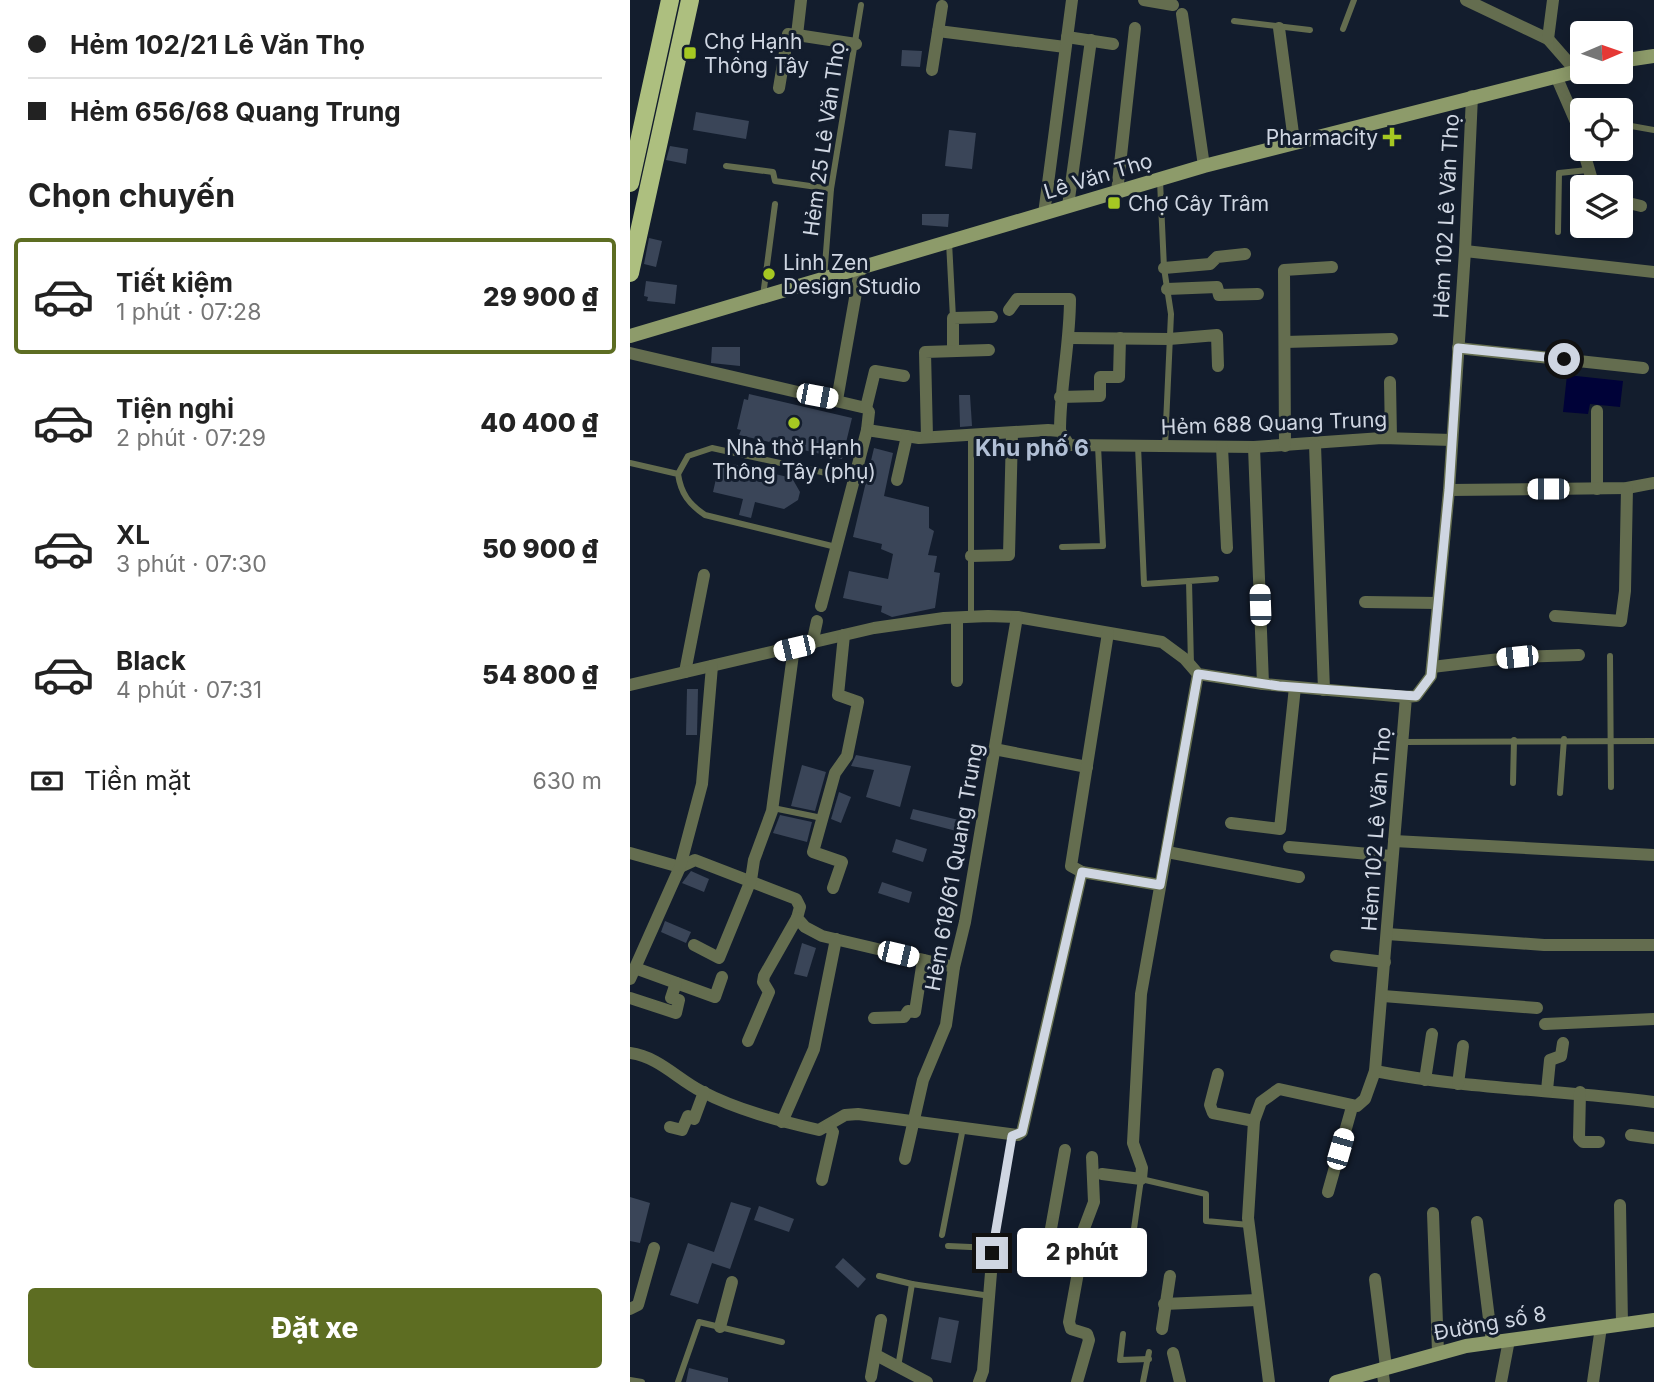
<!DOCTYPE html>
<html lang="vi">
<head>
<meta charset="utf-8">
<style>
	:root { --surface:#fff; --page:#f2f2f2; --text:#222; --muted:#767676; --line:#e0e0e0; --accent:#5d6d22 }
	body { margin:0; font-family:Inter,sans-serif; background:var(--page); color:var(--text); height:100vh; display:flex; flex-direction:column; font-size:26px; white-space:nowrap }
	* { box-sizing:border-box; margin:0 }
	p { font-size:23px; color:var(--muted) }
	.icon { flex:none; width:38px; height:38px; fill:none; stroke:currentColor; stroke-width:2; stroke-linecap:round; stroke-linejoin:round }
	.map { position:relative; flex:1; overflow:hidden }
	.side { display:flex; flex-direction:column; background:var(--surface); width:630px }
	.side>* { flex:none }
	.hud { display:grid; align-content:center; height:154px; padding:0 28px; background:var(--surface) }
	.needle { width:46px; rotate:88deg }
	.fabs { position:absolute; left:940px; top:21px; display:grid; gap:14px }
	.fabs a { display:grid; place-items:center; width:63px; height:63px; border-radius:7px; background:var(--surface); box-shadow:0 4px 18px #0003; font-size:35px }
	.end { position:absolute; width:32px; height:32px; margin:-16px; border:9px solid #cfd6e2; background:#111; box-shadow:0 0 0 4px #111 }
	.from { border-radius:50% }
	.bubble { position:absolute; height:49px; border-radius:7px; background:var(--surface); box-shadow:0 4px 18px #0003; font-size:23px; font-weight:800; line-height:49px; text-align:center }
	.car { position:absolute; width:21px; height:42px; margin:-21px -10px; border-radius:9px; box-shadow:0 0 5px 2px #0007; background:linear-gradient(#fff 24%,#345 0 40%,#fff 0 76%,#345 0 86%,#fff 0) }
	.hud b { display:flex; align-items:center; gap:24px; height:66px; font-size:26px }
	.hud b+b { border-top:2px solid var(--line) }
	.hud i { width:18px; height:18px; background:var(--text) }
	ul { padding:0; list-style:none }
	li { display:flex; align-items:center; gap:21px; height:116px; margin:0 14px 10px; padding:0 14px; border:4px solid transparent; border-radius:7px }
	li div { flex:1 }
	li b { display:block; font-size:26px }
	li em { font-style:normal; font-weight:800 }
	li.selected { border-color:var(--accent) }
	li>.icon { width:63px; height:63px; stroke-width:1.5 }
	h2 { padding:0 28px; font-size:32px; line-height:84px }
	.pay { display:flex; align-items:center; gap:18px; height:77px; padding:0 28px; font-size:26px }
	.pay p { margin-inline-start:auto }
	.button { display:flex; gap:14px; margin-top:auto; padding:14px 28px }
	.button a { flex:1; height:80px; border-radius:7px; background:var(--accent); color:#fff; font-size:28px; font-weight:800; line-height:80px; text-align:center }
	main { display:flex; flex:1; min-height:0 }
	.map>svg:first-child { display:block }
	.water { fill:#000238 }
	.building { fill:#3a4558 }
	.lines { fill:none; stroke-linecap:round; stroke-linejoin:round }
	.lane { stroke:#646d4f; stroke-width:6 }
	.street { stroke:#646d4f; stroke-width:12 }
	.secondary { stroke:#8d9b6a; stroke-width:14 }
	.primary { stroke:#adbf7f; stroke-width:18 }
	.route { stroke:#cfd6e2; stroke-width:9 }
	.poi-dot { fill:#a6c822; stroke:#131d2d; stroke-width:2.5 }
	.labels { text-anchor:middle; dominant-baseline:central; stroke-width:6; stroke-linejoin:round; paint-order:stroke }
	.poi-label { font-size:21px; fill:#cfd6e2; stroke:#131d2d; text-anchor:start }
	.street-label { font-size:21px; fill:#cfd6e2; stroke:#131d2d }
	.neighbourhood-label { font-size:23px; font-weight:bold; fill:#b1bfd5; stroke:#131d2d }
</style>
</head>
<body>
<main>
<section class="side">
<div class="hud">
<b><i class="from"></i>Hẻm 102/21 Lê Văn Thọ</b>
<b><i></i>Hẻm 656/68 Quang Trung</b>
</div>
<h2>Chọn chuyến</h2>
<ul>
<li class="selected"><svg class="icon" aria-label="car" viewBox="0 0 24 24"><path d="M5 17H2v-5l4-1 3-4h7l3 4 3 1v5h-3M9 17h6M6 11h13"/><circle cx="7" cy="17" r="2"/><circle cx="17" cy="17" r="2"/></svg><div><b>Tiết kiệm</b><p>1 phút · 07:28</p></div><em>29 900 ₫</em></li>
<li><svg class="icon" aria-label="car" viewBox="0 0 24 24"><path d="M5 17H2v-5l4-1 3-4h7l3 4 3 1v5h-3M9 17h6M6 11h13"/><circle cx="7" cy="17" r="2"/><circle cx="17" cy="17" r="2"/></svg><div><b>Tiện nghi</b><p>2 phút · 07:29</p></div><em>40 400 ₫</em></li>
<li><svg class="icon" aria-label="car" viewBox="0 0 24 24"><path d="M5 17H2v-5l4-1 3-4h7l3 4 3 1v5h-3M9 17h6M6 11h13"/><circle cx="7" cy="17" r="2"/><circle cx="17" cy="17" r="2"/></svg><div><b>XL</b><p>3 phút · 07:30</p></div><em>50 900 ₫</em></li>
<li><svg class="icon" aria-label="car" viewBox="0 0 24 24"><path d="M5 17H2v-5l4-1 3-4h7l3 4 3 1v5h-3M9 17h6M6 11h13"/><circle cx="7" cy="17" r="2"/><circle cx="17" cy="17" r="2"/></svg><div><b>Black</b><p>4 phút · 07:31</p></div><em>54 800 ₫</em></li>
</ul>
<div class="pay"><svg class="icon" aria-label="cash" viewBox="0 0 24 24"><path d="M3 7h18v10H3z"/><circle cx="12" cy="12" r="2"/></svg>Tiền mặt<p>630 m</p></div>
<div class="button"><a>Đặt xe</a></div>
</section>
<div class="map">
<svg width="1024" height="1382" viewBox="0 0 1024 1382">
	<rect width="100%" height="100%" fill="#131d2d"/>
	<polygon class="water" points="937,375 993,381 990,407 960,404 958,414 933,412"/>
	<g class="building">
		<polygon points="272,50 292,51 290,67 271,66"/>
		<polygon points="66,112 119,121 116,139 63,130"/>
		<polygon points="319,130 346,133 342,169 315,166"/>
		<polygon points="40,146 58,149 56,164 36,160"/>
		<polygon points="292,214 319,214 318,227 292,225"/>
		<polygon points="19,238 32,241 26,267 14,264"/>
		<polygon points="16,281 47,285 45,304 17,301 18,297 14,296"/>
		<polygon points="82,347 110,347 110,366 81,363"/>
		<polygon points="119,394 222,418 212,459 109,435 111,430 107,429 114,399 118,400"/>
		<polygon points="329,395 340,395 342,426 330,427"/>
		<polygon points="244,448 263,453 254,496 299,507 299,528 304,531 298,555 307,556 304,572 310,573 305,608 262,617 251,612 252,606 213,598 219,571 258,579 263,554 251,549 252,544 223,537"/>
		<polygon points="90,461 162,478 170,492 168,500 154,509 125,502 121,518 109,515 113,499 83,492"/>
		<polygon points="57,689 68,689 67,735 56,735"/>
		<polygon points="226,755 281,766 270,807 236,797 244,770 221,766"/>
		<polygon points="172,765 196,772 185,811 161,806"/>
		<polygon points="209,792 221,797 211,823 201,819"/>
		<polygon points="283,809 337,822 334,833 280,819"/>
		<polygon points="150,815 182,822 177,842 143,833"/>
		<polygon points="266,839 297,849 293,862 262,852"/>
		<polygon points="61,871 79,879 74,892 52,883"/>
		<polygon points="252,882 282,892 279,903 248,893"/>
		<polygon points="35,921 61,932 56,943 31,932"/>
		<polygon points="172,943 186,948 177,977 164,974"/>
		<polygon points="0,1197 20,1203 10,1243 0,1241"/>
		<polygon points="101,1202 121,1208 100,1269 82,1263 68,1304 40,1295 58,1243 84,1252"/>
		<polygon points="129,1206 164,1219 159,1232 124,1220"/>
		<polygon points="213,1258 236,1279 228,1288 205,1267"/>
		<polygon points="309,1317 329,1321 321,1363 301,1359"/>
		<polygon points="59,1368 98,1378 98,1382 56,1382"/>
	</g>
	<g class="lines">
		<g class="lane">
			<polyline points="604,21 680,30"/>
			<polyline points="713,29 724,0"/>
			<polyline points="990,124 1024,130"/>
			<polyline points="96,166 143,172 145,181 201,189"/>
			<polyline points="530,181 534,268 541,314 535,446"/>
			<polyline points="928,232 929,173 958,170"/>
			<polyline points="319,242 323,318"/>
			<polyline points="194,278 201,189 231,5"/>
			<polyline points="133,296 145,204"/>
			<polyline points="341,436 341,616"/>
			<polyline points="508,446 514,584 559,581"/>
			<path d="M0,463L48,474C51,494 59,504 75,515L206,547"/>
			<polyline points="48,474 58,456 82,448 196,473"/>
			<polyline points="432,547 473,546 468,446"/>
			<polyline points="980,656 981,787"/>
			<polyline points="561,665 559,581 586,579"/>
			<polyline points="772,742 1024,741"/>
			<polyline points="883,783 884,740"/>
			<polyline points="930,793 934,739"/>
			<polyline points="143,808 192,818"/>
			<polyline points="312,1235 333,1128"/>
			<polyline points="318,1246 363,1248 382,1136"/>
			<polyline points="406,1250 499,1264 511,1179 576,1194 576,1221 619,1225"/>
			<polyline points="249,1276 282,1284"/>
			<polyline points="493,1334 490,1360 519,1359"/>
			<polyline points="268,1367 282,1284 360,1296"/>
			<polyline points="0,1380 12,1382"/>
			<polyline points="48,1382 69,1322 152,1342"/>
			<polyline points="513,1382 519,1352"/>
		</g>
		<g class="street">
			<polyline points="514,0 543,5"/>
			<polyline points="836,0 918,39 946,71"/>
			<polyline points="552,14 574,166"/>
			<polyline points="649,28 664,141"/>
			<polyline points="308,31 435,47"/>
			<polyline points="167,35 226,44"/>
			<polyline points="437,37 483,44"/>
			<polyline points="918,39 923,0"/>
			<polyline points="302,70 312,6"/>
			<polyline points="926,76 946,122 952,146"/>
			<polyline points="149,88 158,34 167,35 171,0"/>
			<polyline points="953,149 964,187"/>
			<polyline points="487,192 505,28"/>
			<polyline points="990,201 1011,206"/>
			<polyline points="438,206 461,40"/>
			<polyline points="414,214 442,0"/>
			<polyline points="835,251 1024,272"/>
			<polyline points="534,268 580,264 587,257 615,254"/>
			<polyline points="537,289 587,287 589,295 628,294"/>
			<path d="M379,310L387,299H440C440,344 430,387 430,431"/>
			<polyline points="440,338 539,339 587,335 588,366"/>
			<polyline points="655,342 762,339"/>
			<polyline points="828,348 1013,368"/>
			<polyline points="323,350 323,318 362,317"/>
			<polyline points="0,353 236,408 239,412 237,430 289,438 418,430 430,431 439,445 624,447 752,438 822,440"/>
			<polyline points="760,382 761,438"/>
			<polyline points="430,397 470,396 470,377 489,377 490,338"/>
			<polyline points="207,400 230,270"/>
			<polyline points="236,408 245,371 274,376"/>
			<polyline points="967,411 967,489"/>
			<polyline points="297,437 295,352 359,350"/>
			<polyline points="685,445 694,690"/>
			<polyline points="655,446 654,270 702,267"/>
			<polyline points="592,447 597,548"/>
			<polyline points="624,447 633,684"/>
			<polyline points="267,480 277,436"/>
			<polyline points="819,490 997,488 1024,483"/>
			<polyline points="341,556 379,555 382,433"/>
			<polyline points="735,602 808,603"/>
			<polyline points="191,606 237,430"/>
			<polyline points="925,616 991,621 995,591 997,488"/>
			<polyline points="327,618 327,681"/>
			<polyline points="182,644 187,621"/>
			<polyline points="802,667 887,657 949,655"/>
			<polyline points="55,672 74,575"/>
			<polyline points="0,685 244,628 314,618 358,616 387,617 532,642 555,659 568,674 633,684 776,697"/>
			<polyline points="364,749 457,767"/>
			<polyline points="601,823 650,829 665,687"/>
			<polyline points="764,841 1024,855"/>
			<polyline points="659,847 762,856"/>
			<polyline points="537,852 669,877"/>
			<polyline points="0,853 50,867 65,860 166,899 170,907 167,918 175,927 192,936 324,967"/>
			<polyline points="452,872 530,885"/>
			<polyline points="203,888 212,862 183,852 205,773 217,756 228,702 208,695 214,635"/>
			<polyline points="757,934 914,945 1024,945"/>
			<polyline points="64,945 89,958 121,880 124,860 142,811 164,647"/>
			<polyline points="706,956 755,962"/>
			<polyline points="5,968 85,997 92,977"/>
			<polyline points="0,979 50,867 72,784 82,666"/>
			<polyline points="753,996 907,1008"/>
			<polyline points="0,998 46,1013 49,1000 41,998 46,983"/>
			<polyline points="244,1018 274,1017 278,1011 285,1012 293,960"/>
			<polyline points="915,1024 1024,1019"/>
			<polyline points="118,1041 139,992 133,982 134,976 167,918"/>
			<path d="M0,1053C29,1057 46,1078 71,1091C107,1110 150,1121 189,1130L215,1115L228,1114L388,1135L392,1132L452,872L441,866L478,633"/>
			<path d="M745,1071C837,1089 931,1090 1024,1102"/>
			<polyline points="588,1074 580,1105 583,1113 624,1121"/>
			<polyline points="795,1080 802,1034"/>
			<polyline points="828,1084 833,1046"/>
			<polyline points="917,1090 920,1060 931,1056 933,1043"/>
			<polyline points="950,1092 949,1138 953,1142 969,1142"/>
			<polyline points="152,1122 184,1049 206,939"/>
			<polyline points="40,1127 52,1130 58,1116 64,1119 74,1092"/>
			<polyline points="1001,1135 1024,1138"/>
			<polyline points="275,1159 293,1080 316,1025 324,967 335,922 387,617"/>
			<polyline points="472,1174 511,1179 512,1168 503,1143 511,994 568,674"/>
			<polyline points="192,1180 203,1132 198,1126"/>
			<polyline points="698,1192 722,1107"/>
			<polyline points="990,1205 992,1324"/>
			<polyline points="803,1213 808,1352"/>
			<polyline points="847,1222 862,1343"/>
			<polyline points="417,1251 435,1150"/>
			<polyline points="444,1255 464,1202 462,1157"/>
			<polyline points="745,1279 756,1367"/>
			<polyline points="534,1304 627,1300"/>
			<polyline points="0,1309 8,1305 24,1248"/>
			<polyline points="90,1327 102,1282"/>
			<polyline points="532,1329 540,1276"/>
			<polyline points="543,1353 550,1382"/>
			<polyline points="246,1355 297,1382"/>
			<polyline points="752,1368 754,1382"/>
			<polyline points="241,1377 251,1320"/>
			<polyline points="349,1382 353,1371 363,1248"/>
			<polyline points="447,1382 459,1340 457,1334 441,1329 439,1322 451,1256"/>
			<polyline points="639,1382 618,1218 624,1121 631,1102 649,1089 727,1106 735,1099 745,1071 776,697 786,696 801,676 819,490 835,251 842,96"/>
			<polyline points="871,1382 879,1340"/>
			<polyline points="963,1382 971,1327"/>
		</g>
		<g class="secondary">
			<polyline points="990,61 1024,56"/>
			<polyline points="0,336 574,166 952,70"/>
			<polyline points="706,1382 836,1346 1024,1320"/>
		</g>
		<g class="primary">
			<polyline points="0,183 40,0"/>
			<polyline points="0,273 60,0"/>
		</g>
	</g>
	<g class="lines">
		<polyline class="route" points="362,1253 382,1136 392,1132 452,872 530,885 568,674 649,686 786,696 801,676 819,490 828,348 934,359"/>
	</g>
	<g class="poi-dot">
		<rect x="53" y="46" width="14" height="14" rx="3.5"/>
		<path d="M758.5 126.5h7v7h7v7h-7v7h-7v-7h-7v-7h7z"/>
		<rect x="477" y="196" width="14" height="14" rx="3.5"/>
		<circle cx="139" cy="274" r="7"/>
		<circle cx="164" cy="423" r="7"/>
	</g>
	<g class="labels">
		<g class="poi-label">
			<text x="74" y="41">Chợ Hạnh<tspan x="74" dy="24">Thông Tây</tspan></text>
			<text x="748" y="137" text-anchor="end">Pharmacity</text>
			<text x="498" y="203">Chợ Cây Trâm</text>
			<text x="153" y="262">Linh Zen<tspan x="153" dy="24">Design Studio</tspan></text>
			<text x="164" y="447" text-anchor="middle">Nhà thờ Hạnh<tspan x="164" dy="24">Thông Tây (phụ)</tspan></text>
		</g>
		<g class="street-label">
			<text transform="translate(194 139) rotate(-82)">Hẻm 25 Lê Văn Thọ</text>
			<text transform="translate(468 176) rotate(-17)">Lê Văn Thọ</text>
			<text transform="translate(816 216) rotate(-87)">Hẻm 102 Lê Văn Thọ</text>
			<text transform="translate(644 423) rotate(-2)">Hẻm 688 Quang Trung</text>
			<text transform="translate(746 829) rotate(-86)">Hẻm 102 Lê Văn Thọ</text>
			<text transform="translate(324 867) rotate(-80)">Hẻm 618/61 Quang Trung</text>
			<text transform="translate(860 1323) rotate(-10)">Đường số 8</text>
		</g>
		<g class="neighbourhood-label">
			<text x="402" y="448">Khu phố 6</text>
		</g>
	</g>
</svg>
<div class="fabs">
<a><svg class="needle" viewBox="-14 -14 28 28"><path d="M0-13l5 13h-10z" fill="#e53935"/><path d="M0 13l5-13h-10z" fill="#767676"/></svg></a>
<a><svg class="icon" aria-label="locate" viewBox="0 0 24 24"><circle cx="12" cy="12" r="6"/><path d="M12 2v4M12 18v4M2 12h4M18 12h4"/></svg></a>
<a><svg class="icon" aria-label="layers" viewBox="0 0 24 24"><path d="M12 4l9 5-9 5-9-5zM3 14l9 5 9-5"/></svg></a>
</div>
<i class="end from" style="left:934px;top:359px"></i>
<i class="end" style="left:362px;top:1253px"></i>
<div class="bubble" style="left:387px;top:1228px;width:130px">2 phút</div>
<i class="car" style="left:187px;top:396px;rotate:101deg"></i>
<i class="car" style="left:918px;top:489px;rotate:270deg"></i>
<i class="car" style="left:630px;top:605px;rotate:358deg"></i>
<i class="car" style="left:164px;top:648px;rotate:257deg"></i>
<i class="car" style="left:887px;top:657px;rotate:264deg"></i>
<i class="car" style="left:268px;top:954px;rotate:103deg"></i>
<i class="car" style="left:710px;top:1149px;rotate:16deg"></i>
</div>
</main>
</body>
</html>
